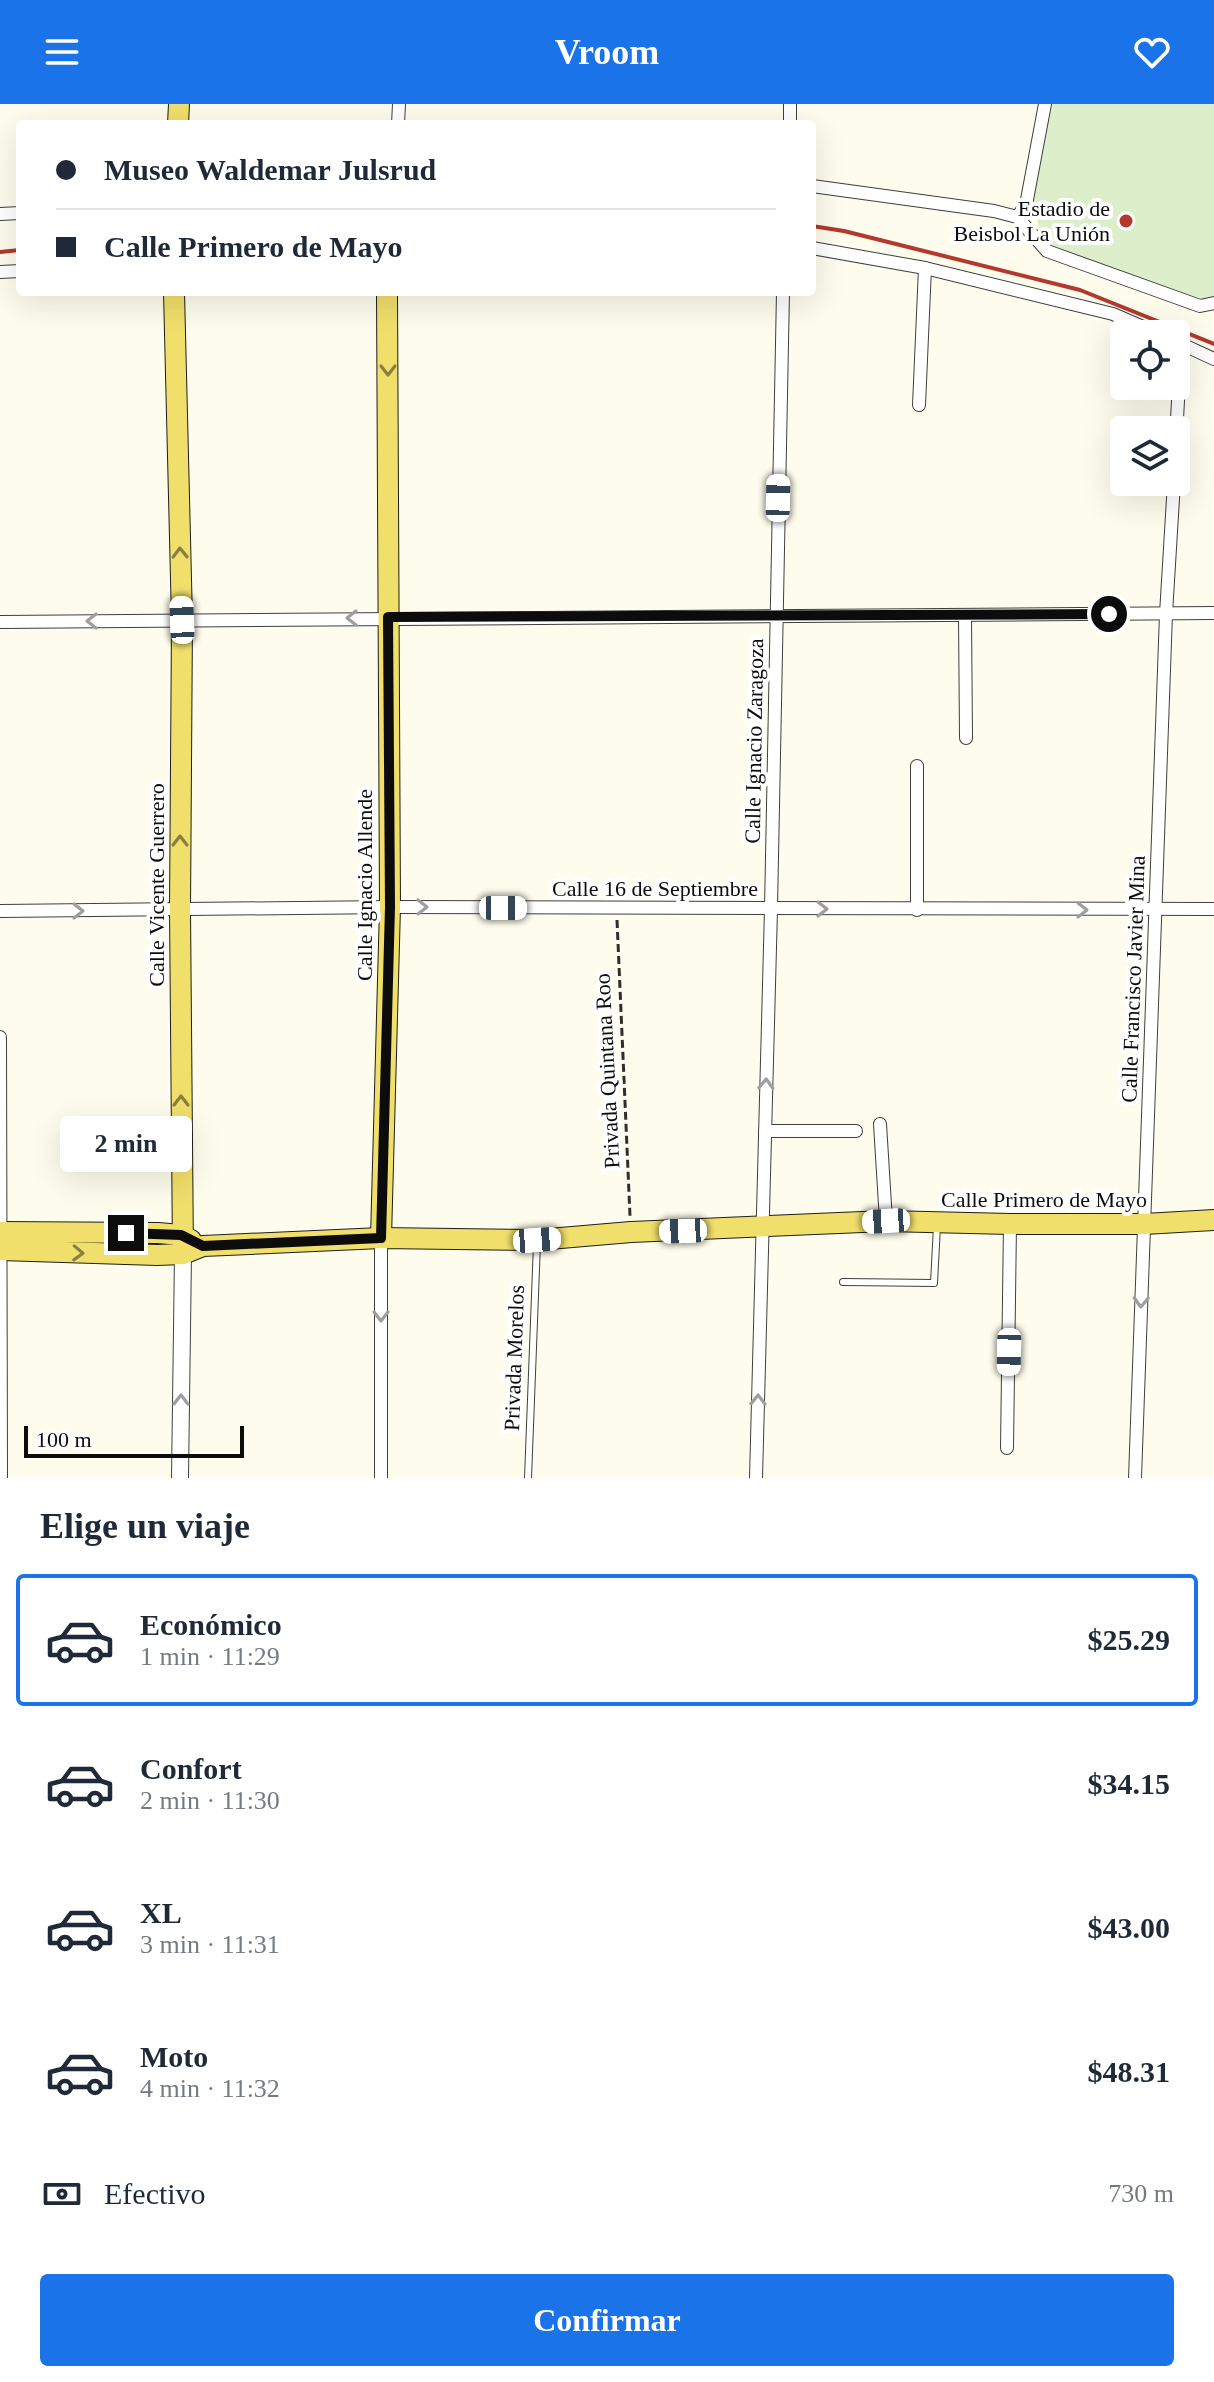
<!DOCTYPE html>
<html lang="es">
<head>
<meta charset="utf-8">
<style>
	:root { --surface:#fff; --page:#f6f6f7; --text:#1f2937; --muted:#747a83; --line:#e0e1e3; --accent:#1a73e8 }
	body { margin:0; font-family:Georgia,serif; background:var(--page); color:var(--text); height:100vh; display:flex; flex-direction:column; font-size:30px; white-space:nowrap }
	* { box-sizing:border-box; margin:0 }
	p { font-size:26px; color:var(--muted) }
	.icon { flex:none; width:44px; height:44px; fill:none; stroke:currentColor; stroke-width:2; stroke-linecap:round; stroke-linejoin:round }
	.map { position:relative; height:1374px; overflow:hidden }
	.drawer { display:flex; flex-direction:column; background:var(--surface); flex:1 }
	.drawer>* { flex:none }
	.hud { position:absolute; left:16px; top:16px; width:800px; height:176px; border-radius:8px; box-shadow:0 8px 32px #0002; display:grid; align-content:center; height:176px; padding:0 40px; background:var(--surface) }
	.controls { position:absolute; left:1110px; top:216px; display:grid; gap:16px }
	.controls a { display:grid; place-items:center; width:80px; height:80px; border-radius:8px; background:var(--surface); box-shadow:0 8px 32px #0002; font-size:40px }
	.scale { position:absolute; left:24px; bottom:20px; width:220px; box-sizing:border-box; padding-left:8px; border:4px solid #0c0c0c; border-top:0; font-size:22px; line-height:28px; white-space:nowrap; color:#0c0c0c; -webkit-text-stroke:6px #fff; paint-order:stroke }
	.end { position:absolute; width:36px; height:36px; margin:-18px; border:10px solid #0c0c0c; background:#fff; box-shadow:0 0 0 4px #fff }
	.from { border-radius:50% }
	.bubble { position:absolute; height:56px; border-radius:8px; background:var(--surface); box-shadow:0 8px 32px #0002; font-size:26px; font-weight:700; line-height:56px; text-align:center }
	.car { position:absolute; width:24px; height:48px; margin:-24px -12px; border-radius:10px; box-shadow:0 0 6px 2px #0007; background:linear-gradient(#fff 24%,#345 0 40%,#fff 0 76%,#345 0 86%,#fff 0) }
	.hud b { display:flex; align-items:center; gap:28px; height:76px; font-size:30px }
	.hud b+b { border-top:2px solid var(--line) }
	.hud i { width:20px; height:20px; background:var(--text) }
	ul { padding:0; list-style:none }
	li { display:flex; align-items:center; gap:24px; height:132px; margin:0 16px 12px; padding:0 24px; border:4px solid transparent; border-radius:8px }
	li div { flex:1 }
	li b { display:block; font-size:30px }
	li em { font-style:normal; font-weight:700 }
	li.current { border-color:var(--accent) }
	li>.icon { width:72px; height:72px; stroke-width:1.5 }
	h2 { padding:0 40px; font-size:36px; line-height:96px }
	.pay { display:flex; align-items:center; gap:20px; height:88px; padding:0 40px; font-size:30px }
	.pay p { margin-inline-start:auto }
	.primary-button { display:flex; gap:16px; margin-top:auto; padding:16px 40px }
	.primary-button a { flex:1; height:92px; border-radius:8px; background:var(--accent); color:#fff; font-size:32px; font-weight:700; line-height:92px; text-align:center }
	header { display:flex; justify-content:space-between; align-items:center; height:104px; padding:0 40px; background:var(--accent); color:#fff; font-size:36px; font-weight:700 }
	.map>svg:first-child { display:block }
	.pitch { fill:#ddeeca }
	.lines { fill:none; stroke-linecap:round; stroke-linejoin:round }
	.service-casing { stroke:#3f3f3f; stroke-width:8 }
	.minor-casing { stroke:#3f3f3f; stroke-width:14 }
	.tertiary-casing { stroke:#3f3f3f; stroke-width:18 }
	.primary-casing { stroke:#1d1d1d; stroke-width:22 }
	.path { stroke:#2e2e2e; stroke-width:3; stroke-dasharray:8 4; stroke-linecap:butt }
	.service { stroke:#fff; stroke-width:6 }
	.minor { stroke:#fff; stroke-width:12 }
	.tertiary { stroke:#fff; stroke-width:16 }
	.primary { stroke:#f0df6b; stroke-width:20 }
	.rail { stroke:#b3382e; stroke-width:4 }
	.oneway { stroke:#898040 }
	.oneway2 { stroke:#9e9e9e }
	.route { stroke:#0c0c0c; stroke-width:10 }
	.poi-dot { fill:#b3382e; stroke:#fff; stroke-width:3 }
	.labels { text-anchor:middle; dominant-baseline:central; stroke-width:8; stroke-linejoin:round; paint-order:stroke }
	.poi-label { font-size:22px; fill:#0c0c0c; stroke:#fff; text-anchor:end }
	.street-label { font-size:22px; fill:#0c0c0c; stroke:#fff }
</style>
</head>
<body>
<header><svg class="icon" aria-label="menu" viewBox="0 0 24 24"><path d="M4 6h16M4 12h16M4 18h16"/></svg>Vroom<svg class="icon" aria-label="heart" viewBox="0 0 24 24"><path d="M12 20l-8-8c-3-5 5-10 8-4 3-6 11-1 8 4z"/></svg></header>
<div class="map">
<svg width="1214" height="1374" viewBox="0 0 1214 1374">
	<rect width="100%" height="100%" fill="#fefded"/>
	<polygon class="pitch" points="1053,0 1214,0 1214,192 1203,195 1103,163 1044,140 1031,95 1036,51"/>
	<g class="lines">
		<g class="service-casing">
			<g id="service">
				<polyline points="843,1178 934,1179 937,1122"/>
				<polyline points="528,1374 537,1139"/>
			</g>
		</g>
		<g class="minor-casing">
			<g id="minor">
				<polyline points="398,20 399,0"/>
				<polyline points="790,20 790,0"/>
				<polyline points="812,82 994,107 1017,113 1047,147 1200,202 1214,199"/>
				<polyline points="0,110 20,109"/>
				<polyline points="1017,113 1026,101 1045,0"/>
				<polyline points="812,144 925,164 1113,210 1159,230"/>
				<polyline points="0,168 20,167"/>
				<polyline points="1177,238 1214,255"/>
				<polyline points="919,301 925,164"/>
				<polyline points="1176,334 1181,240"/>
				<polyline points="965,512 966,634"/>
				<polyline points="0,518 1214,509"/>
				<polyline points="917,806 917,662"/>
				<polyline points="0,807 390,803 1214,805"/>
				<polyline points="0,933 1,1374"/>
				<polyline points="880,1020 886,1117"/>
				<polyline points="765,1027 856,1027"/>
				<polyline points="1007,1344 1010,1120"/>
				<polyline points="381,1374 381,1134"/>
				<polyline points="756,1374 771,805 783,188"/>
				<polyline points="1135,1374 1166,510 1174,378"/>
			</g>
		</g>
		<g class="tertiary-casing">
			<polyline id="tertiary" points="180,1374 183,1150"/>
		</g>
		<g class="primary-casing">
			<g id="primary">
				<polyline points="178,20 179,0"/>
				<polyline points="174,188 182,516 180,806 183,1150"/>
				<polyline points="0,1128 158,1129 181,1131 191,1136"/>
				<polyline points="381,1134 390,803 387,188"/>
				<polyline points="0,1146 157,1151 183,1150 203,1142 381,1134 537,1136 631,1128 886,1117 1010,1120 1144,1120 1214,1116"/>
			</g>
		</g>
		<polyline class="path" points="617,816 630,1112"/>
		<use href="#service" class="service"/>
		<use href="#minor" class="minor"/>
		<use href="#tertiary" class="tertiary"/>
		<use href="#primary" class="primary"/>
		<g class="rail">
			<polyline points="812,122 844,127 1080,186 1214,240"/>
			<polyline points="0,148 20,146"/>
		</g>
	</g>
	<defs><path id="oneway-chevron" d="M-2-3.5L2.5 0L-2 3.5" fill="none" stroke-width="1.6" stroke-linecap="round" stroke-linejoin="round" transform="scale(2)"/></defs>
	<g class="oneway">
		<use href="#oneway-chevron" transform="translate(388 266) rotate(90)"/>
		<use href="#oneway-chevron" transform="translate(180 449) rotate(-91)"/>
		<use href="#oneway-chevron" transform="translate(180 737) rotate(-90)"/>
		<use href="#oneway-chevron" transform="translate(181 997) rotate(-90)"/>
		<use href="#oneway-chevron" transform="translate(78 1149) rotate(2)"/>
	</g>
	<g class="oneway2">
		<use href="#oneway-chevron" transform="translate(352 514) rotate(179)"/>
		<use href="#oneway-chevron" transform="translate(92 517) rotate(180)"/>
		<use href="#oneway-chevron" transform="translate(422 803)"/>
		<use href="#oneway-chevron" transform="translate(822 805)"/>
		<use href="#oneway-chevron" transform="translate(1082 806)"/>
		<use href="#oneway-chevron" transform="translate(78 807)"/>
		<use href="#oneway-chevron" transform="translate(766 980) rotate(-88)"/>
		<use href="#oneway-chevron" transform="translate(1141 1198) rotate(92)"/>
		<use href="#oneway-chevron" transform="translate(381 1212) rotate(90)"/>
		<use href="#oneway-chevron" transform="translate(181 1296) rotate(-89)"/>
		<use href="#oneway-chevron" transform="translate(758 1296) rotate(-89)"/>
	</g>
	<g class="lines">
		<polyline class="route" points="126,1129 181,1131 203,1142 381,1134 390,803 388,513 1109,510"/>
	</g>
	<circle class="poi-dot" cx="1126" cy="117" r="8"/>
	<g class="labels">
		<g class="poi-label">
			<text x="1110" y="104">Estadio de<tspan x="1110" dy="25">Beisbol La Unión</tspan></text>
		</g>
		<g class="street-label">
			<text transform="translate(754 637) rotate(-89)">Calle Ignacio Zaragoza</text>
			<text transform="translate(156 781) rotate(-90)">Calle Vicente Guerrero</text>
			<text transform="translate(364 781) rotate(-90)">Calle Ignacio Allende</text>
			<text x="655" y="784">Calle 16 de Septiembre</text>
			<text transform="translate(1133 875) rotate(-88)">Calle Francisco Javier Mina</text>
			<text transform="translate(607 967) rotate(-93)">Privada Quintana Roo</text>
			<text x="1044" y="1095">Calle Primero de Mayo</text>
			<text transform="translate(514 1254) rotate(-88)">Privada Morelos</text>
		</g>
	</g>
</svg>
<div class="controls">
<a><svg class="icon" aria-label="locate" viewBox="0 0 24 24"><circle cx="12" cy="12" r="6"/><path d="M12 2v4M12 18v4M2 12h4M18 12h4"/></svg></a>
<a><svg class="icon" aria-label="layers" viewBox="0 0 24 24"><path d="M12 4l9 5-9 5-9-5zM3 14l9 5 9-5"/></svg></a>
</div>
<div class="scale">100 m</div>
<i class="end from" style="left:1109px;top:510px"></i>
<i class="end" style="left:126px;top:1129px"></i>
<div class="bubble" style="left:60px;top:1012px;width:132px">2 min</div>
<i class="car" style="left:778px;top:394px;rotate:1deg"></i>
<i class="car" style="left:182px;top:516px;rotate:358deg"></i>
<i class="car" style="left:503px;top:804px;rotate:90deg"></i>
<i class="car" style="left:886px;top:1117px;rotate:267deg"></i>
<i class="car" style="left:683px;top:1127px;rotate:268deg"></i>
<i class="car" style="left:537px;top:1136px;rotate:86deg"></i>
<i class="car" style="left:1009px;top:1248px;rotate:181deg"></i>
<div class="hud">
<b><i class="from"></i>Museo Waldemar Julsrud</b>
<b><i></i>Calle Primero de Mayo</b>
</div>
</div>
<section class="drawer">
<h2>Elige un viaje</h2>
<ul>
<li class="current"><svg class="icon" aria-label="car" viewBox="0 0 24 24"><path d="M5 17H2v-5l4-1 3-4h7l3 4 3 1v5h-3M9 17h6M6 11h13"/><circle cx="7" cy="17" r="2"/><circle cx="17" cy="17" r="2"/></svg><div><b>Económico</b><p>1 min · 11:29</p></div><em>$25.29</em></li>
<li><svg class="icon" aria-label="car" viewBox="0 0 24 24"><path d="M5 17H2v-5l4-1 3-4h7l3 4 3 1v5h-3M9 17h6M6 11h13"/><circle cx="7" cy="17" r="2"/><circle cx="17" cy="17" r="2"/></svg><div><b>Confort</b><p>2 min · 11:30</p></div><em>$34.15</em></li>
<li><svg class="icon" aria-label="car" viewBox="0 0 24 24"><path d="M5 17H2v-5l4-1 3-4h7l3 4 3 1v5h-3M9 17h6M6 11h13"/><circle cx="7" cy="17" r="2"/><circle cx="17" cy="17" r="2"/></svg><div><b>XL</b><p>3 min · 11:31</p></div><em>$43.00</em></li>
<li><svg class="icon" aria-label="car" viewBox="0 0 24 24"><path d="M5 17H2v-5l4-1 3-4h7l3 4 3 1v5h-3M9 17h6M6 11h13"/><circle cx="7" cy="17" r="2"/><circle cx="17" cy="17" r="2"/></svg><div><b>Moto</b><p>4 min · 11:32</p></div><em>$48.31</em></li>
</ul>
<div class="pay"><svg class="icon" aria-label="cash" viewBox="0 0 24 24"><path d="M3 7h18v10H3z"/><circle cx="12" cy="12" r="2"/></svg>Efectivo<p>730 m</p></div>
<div class="primary-button"><a>Confirmar</a></div>
</section>
</body>
</html>
